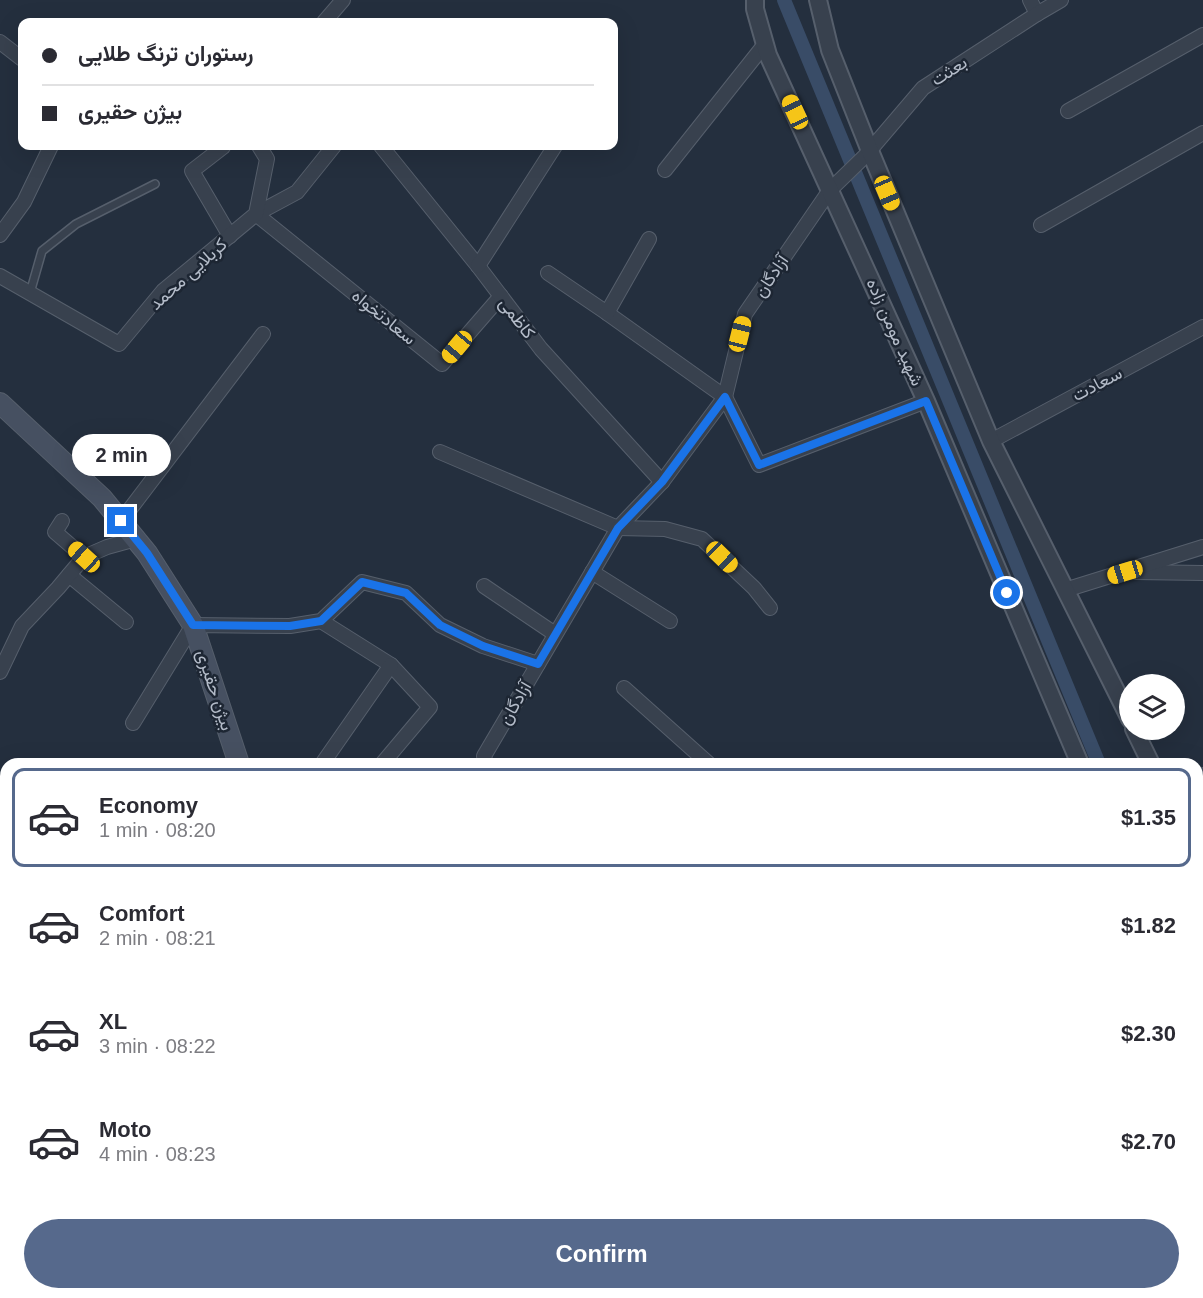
<!DOCTYPE html>
<html lang="en">
<head>
<meta charset="utf-8">
<style>
	:root { --surface:#fff; --page:#f2f2f3; --text:#2b2b33; --muted:#7c7c81; --line:#e1e1e2; --accent:#56698c }
	body { margin:0; font-family:Arial,Vazirmatn,sans-serif; background:var(--page); color:var(--text); height:100vh; display:flex; flex-direction:column; font-size:22px; white-space:nowrap }
	* { box-sizing:border-box; margin:0 }
	p { font-size:20px; color:var(--muted) }
	.icon { flex:none; width:33px; height:33px; fill:none; stroke:currentColor; stroke-width:2; stroke-linecap:round; stroke-linejoin:round }
	.map { position:relative; flex:1; overflow:hidden }
	.details { position:absolute; left:0px; top:758px; width:1203px; height:542px; display:flex; flex-direction:column; background:var(--surface); border-radius:18px 18px 0 0; box-shadow:0 6px 24px #0002 }
	.details>* { flex:none }
	.top-card { position:absolute; left:18px; top:18px; width:600px; height:132px; border-radius:12px; box-shadow:0 6px 24px #0002; display:grid; align-content:center; height:132px; padding:0 24px; background:var(--surface) }
	.tools { position:absolute; left:1119px; top:674px; display:grid; gap:12px }
	.tools a { display:grid; place-items:center; width:66px; height:66px; border-radius:50%; background:var(--surface); box-shadow:0 6px 24px #0002; font-size:30px }
	.end { position:absolute; width:27px; height:27px; margin:-14px; border:8px solid #1a73e8; background:#fff; box-shadow:0 0 0 3px #fff }
	.from { border-radius:50% }
	.bubble { position:absolute; height:42px; border-radius:21px; background:var(--surface); box-shadow:0 6px 24px #0002; font-size:20px; font-weight:600; line-height:42px; text-align:center }
	.car { position:absolute; width:18px; height:36px; margin:-18px -9px; border-radius:8px; box-shadow:0 0 4px 2px #0007; background:linear-gradient(#f5c518 24%,#345 0 40%,#f5c518 0 76%,#345 0 86%,#f5c518 0) }
	.top-card b { display:flex; align-items:center; gap:21px; height:57px; font-size:22px }
	.top-card b+b { border-top:2px solid var(--line) }
	.top-card i { width:15px; height:15px; background:var(--text) }
	ul { padding:10px 0 0; list-style:none }
	li { display:flex; align-items:center; gap:18px; height:99px; margin:0 12px 9px; padding:0 12px; border:3px solid transparent; border-radius:12px }
	li div { flex:1 }
	li b { display:block; font-size:22px }
	li em { font-style:normal; font-weight:600 }
	li.active { border-color:var(--accent) }
	li>.icon { width:54px; height:54px; stroke-width:1.5 }
	.button { display:flex; gap:12px; margin-top:auto; padding:12px 24px }
	.button a { flex:1; height:69px; border-radius:36px; background:var(--accent); color:#fff; font-size:24px; font-weight:600; line-height:69px; text-align:center }
	.map>svg:first-child { display:block }
	.green { fill:#263c3f }
	.lines { fill:none; stroke-linecap:round; stroke-linejoin:round }
	.canal { stroke:#394c67; stroke-width:14 }
	.service-casing { stroke:#565f6c; stroke-width:10 }
	.minor-casing { stroke:#565f6c; stroke-width:16 }
	.tertiary-casing { stroke:#565f6c; stroke-width:20 }
	.secondary-casing { stroke:#565f6c; stroke-width:22 }
	.service { stroke:#38414e; stroke-width:7 }
	.minor { stroke:#38414e; stroke-width:14 }
	.tertiary { stroke:#38414e; stroke-width:16 }
	.secondary { stroke:#465061; stroke-width:20 }
	.route { stroke:#1a73e8; stroke-width:8 }
	.labels { text-anchor:middle; dominant-baseline:central; stroke-width:5; stroke-linejoin:round; paint-order:stroke }
	.street-label { font-size:18px; fill:#b4bcc9; stroke:#1d2633 }
</style>
</head>
<body>
<div class="map">
<svg width="1203" height="1298" viewBox="0 0 1203 1298">
	<rect width="100%" height="100%" fill="#242f3e"/>
	<g class="green">
		<polygon points="1197,904 1203,918 1203,1052 1197,1032"/>
		<polygon points="1203,1089 1203,1227 1197,1244 1197,1106"/>
		<polygon points="1131,1293 1180,1293 1178,1298 1129,1298"/>
	</g>
	<g class="lines">
		<g class="canal">
			<polyline points="784,0 1099,764"/>
			<polyline points="1197,1000 1203,1015"/>
			<polyline points="1197,1144 1203,1127"/>
			<polyline points="1142,1298 1144,1293"/>
		</g>
		<g class="service-casing">
			<g id="service">
				<polyline points="30,293 42,251 76,224 155,184"/>
				<polyline points="403,1298 406,1293"/>
				<polyline points="526,1298 528,1293"/>
				<polyline points="615,1298 618,1293"/>
			</g>
		</g>
		<g class="minor-casing">
			<g id="minor">
				<polyline points="1030,0 1037,14"/>
				<polyline points="324,22 343,0"/>
				<polyline points="0,42 22,59"/>
				<polyline points="1068,111 1203,35"/>
				<polyline points="222,146 223,147 192,171 230,236"/>
				<polyline points="334,146 297,192 256,214 442,364 501,296"/>
				<polyline points="381,146 478,266 541,349 662,482"/>
				<polyline points="665,170 765,44"/>
				<polyline points="1041,225 1203,133"/>
				<polyline points="0,235 24,202 51,146"/>
				<polyline points="478,266 555,146"/>
				<polyline points="548,273 607,313 725,397 759,465 926,401"/>
				<polyline points="0,276 119,344 163,291 256,214 267,159 259,146"/>
				<polyline points="607,313 649,239"/>
				<polyline points="991,441 1203,327"/>
				<polyline points="440,452 618,528 665,529 702,539 754,588 770,608"/>
				<polyline points="62,521 55,532 84,557"/>
				<polyline points="121,521 263,334"/>
				<polyline points="592,572 670,621"/>
				<polyline points="1136,572 1203,573"/>
				<polyline points="69,575 126,622"/>
				<polyline points="484,586 555,634"/>
				<polyline points="1065,590 1203,547"/>
				<polyline points="321,621 391,665 430,707 382,764"/>
				<polyline points="0,672 22,626 58,588 84,557 107,547 136,539"/>
				<polyline points="624,688 709,764"/>
				<polyline points="133,723 193,625 290,626 321,621 362,582 406,593 440,625 483,646 538,664"/>
				<polyline points="322,764 391,665"/>
				<polyline points="486,764 484,756 618,528 662,482 725,397 745,314 830,190 865,156 923,88 1037,14 1061,0"/>
				<polyline points="0,893 6,892"/>
				<polyline points="0,1246 6,1239"/>
				<polyline points="0,1268 6,1273"/>
				<polyline points="29,1293 33,1298"/>
				<polyline points="217,1293 223,1298"/>
				<polyline points="742,1298 743,1293"/>
			</g>
		</g>
		<g class="tertiary-casing">
			<g id="tertiary">
				<polyline points="755,0 755,9 768,55 926,401 1080,764"/>
				<polyline points="818,0 830,50 870,151 991,441 1130,719"/>
				<polyline points="1134,729 1151,764"/>
				<polyline points="1197,1184 1203,1187"/>
				<polyline points="1110,1298 1111,1293"/>
				<polyline points="1197,1298 1203,1283"/>
			</g>
		</g>
		<g class="secondary-casing">
			<g id="secondary">
				<polyline points="0,403 102,498 147,553 193,625 239,764"/>
				<polyline points="1197,781 1203,778"/>
				<polyline points="1197,835 1203,836"/>
				<polyline points="0,955 6,952"/>
				<polyline points="0,971 6,968"/>
			</g>
		</g>
		<use href="#service" class="service"/>
		<use href="#minor" class="minor"/>
		<use href="#tertiary" class="tertiary"/>
		<use href="#secondary" class="secondary"/>
	</g>
	<g class="lines">
		<polyline class="route" points="121,521 147,553 193,625 290,626 321,621 362,582 406,593 440,625 483,646 538,664 618,528 662,482 725,397 759,465 926,401 1007,593"/>
	</g>
	<g class="labels">
		<g class="street-label">
			<text transform="translate(949 71) rotate(-33)">بعثت</text>
			<text transform="translate(188 274) rotate(-42)">کربلایی محمد</text>
			<text transform="translate(771 276) rotate(-56)">آزادگان</text>
			<text transform="translate(384 317) rotate(39)">سعادتخواه</text>
			<text transform="translate(517 318) rotate(53)">کاظمی</text>
			<text transform="translate(895 332) rotate(66)">شهید مومن زاده</text>
			<text transform="translate(1097 384) rotate(-28)">سعادت</text>
			<text transform="translate(215 690) rotate(72)">بیژن حقیری</text>
			<text transform="translate(515 703) rotate(-60)">آزادگان</text>
		</g>
	</g>
</svg>
<div class="tools">
<a><svg class="icon" aria-label="layers" viewBox="0 0 24 24"><path d="M12 4l9 5-9 5-9-5zM3 14l9 5 9-5"/></svg></a>
</div>
<i class="end from" style="left:1007px;top:593px"></i>
<i class="end" style="left:121px;top:521px"></i>
<div class="bubble" style="left:72px;top:434px;width:99px">2 min</div>
<i class="car" style="left:795px;top:112px;rotate:335deg"></i>
<i class="car" style="left:887px;top:193px;rotate:157deg"></i>
<i class="car" style="left:740px;top:334px;rotate:14deg"></i>
<i class="car" style="left:457px;top:347px;rotate:220deg"></i>
<i class="car" style="left:84px;top:557px;rotate:312deg"></i>
<i class="car" style="left:722px;top:557px;rotate:134deg"></i>
<i class="car" style="left:1125px;top:572px;rotate:253deg"></i>
<div class="top-card">
<b><i class="from"></i>رستوران ترنگ طلایی</b>
<b><i></i>بیژن حقیری</b>
</div>
<section class="details">
<ul>
<li class="active"><svg class="icon" aria-label="car" viewBox="0 0 24 24"><path d="M5 17H2v-5l4-1 3-4h7l3 4 3 1v5h-3M9 17h6M6 11h13"/><circle cx="7" cy="17" r="2"/><circle cx="17" cy="17" r="2"/></svg><div><b>Economy</b><p>1 min · 08:20</p></div><em>$1.35</em></li>
<li><svg class="icon" aria-label="car" viewBox="0 0 24 24"><path d="M5 17H2v-5l4-1 3-4h7l3 4 3 1v5h-3M9 17h6M6 11h13"/><circle cx="7" cy="17" r="2"/><circle cx="17" cy="17" r="2"/></svg><div><b>Comfort</b><p>2 min · 08:21</p></div><em>$1.82</em></li>
<li><svg class="icon" aria-label="car" viewBox="0 0 24 24"><path d="M5 17H2v-5l4-1 3-4h7l3 4 3 1v5h-3M9 17h6M6 11h13"/><circle cx="7" cy="17" r="2"/><circle cx="17" cy="17" r="2"/></svg><div><b>XL</b><p>3 min · 08:22</p></div><em>$2.30</em></li>
<li><svg class="icon" aria-label="car" viewBox="0 0 24 24"><path d="M5 17H2v-5l4-1 3-4h7l3 4 3 1v5h-3M9 17h6M6 11h13"/><circle cx="7" cy="17" r="2"/><circle cx="17" cy="17" r="2"/></svg><div><b>Moto</b><p>4 min · 08:23</p></div><em>$2.70</em></li>
</ul>
<div class="button"><a>Confirm</a></div>
</section>
</div>
</body>
</html>
